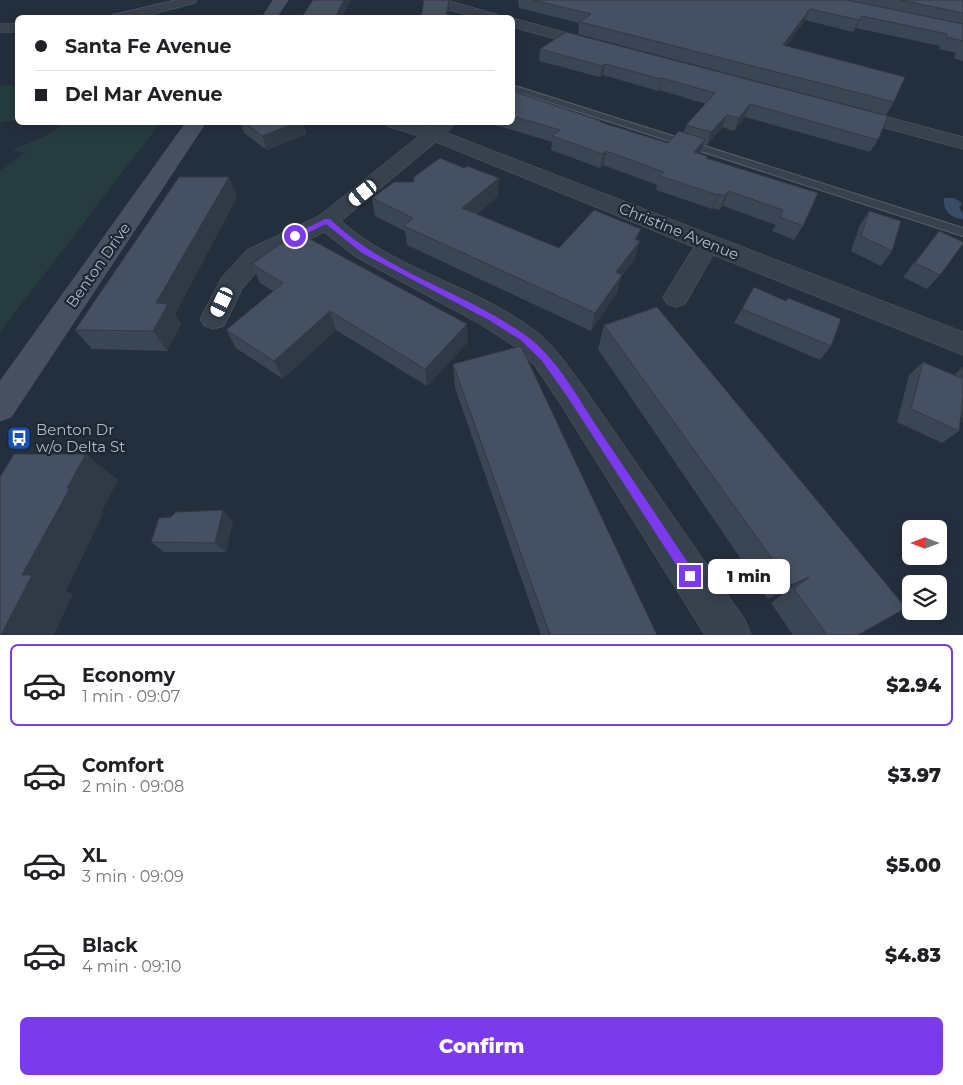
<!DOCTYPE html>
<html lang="en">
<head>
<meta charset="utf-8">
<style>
	:root { --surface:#fff; --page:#f6f6f6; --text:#202124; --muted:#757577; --line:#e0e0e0; --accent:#7c3aed }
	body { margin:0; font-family:Montserrat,sans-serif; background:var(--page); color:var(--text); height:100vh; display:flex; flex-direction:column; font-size:19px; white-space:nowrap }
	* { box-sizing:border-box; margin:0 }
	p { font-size:16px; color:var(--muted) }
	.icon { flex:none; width:28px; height:28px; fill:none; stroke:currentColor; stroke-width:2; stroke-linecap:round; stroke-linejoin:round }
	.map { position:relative; height:635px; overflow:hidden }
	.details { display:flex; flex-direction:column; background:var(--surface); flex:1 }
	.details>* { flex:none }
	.top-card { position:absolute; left:15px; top:15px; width:500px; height:110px; border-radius:8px; box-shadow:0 2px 12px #0003; display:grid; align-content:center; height:110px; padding:0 20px; background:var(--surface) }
	.needle { width:32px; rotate:270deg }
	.fabs { position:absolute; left:902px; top:520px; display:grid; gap:10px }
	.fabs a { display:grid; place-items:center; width:45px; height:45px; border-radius:8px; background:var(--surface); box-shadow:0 2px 12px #0003; font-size:25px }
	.end { position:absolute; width:22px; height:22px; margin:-11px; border:6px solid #7c3aed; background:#fff; box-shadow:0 0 0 2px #fff }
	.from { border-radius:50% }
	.bubble { position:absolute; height:35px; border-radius:8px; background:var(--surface); box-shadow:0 2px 12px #0003; font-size:16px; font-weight:800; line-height:35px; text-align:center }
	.car { position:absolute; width:15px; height:30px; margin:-15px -8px; border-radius:6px; box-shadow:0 0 4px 1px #0007; background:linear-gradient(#fff 24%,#345 0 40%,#fff 0 76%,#345 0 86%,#fff 0) }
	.top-card b { display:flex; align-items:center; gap:18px; height:48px; font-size:19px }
	.top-card b+b { border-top:1px solid var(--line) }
	.top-card i { width:12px; height:12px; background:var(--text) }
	ul { padding:9px 0 0; list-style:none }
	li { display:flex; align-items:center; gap:15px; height:82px; margin:0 10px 8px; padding:0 10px; border:2px solid transparent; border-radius:8px }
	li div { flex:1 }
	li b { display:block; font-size:19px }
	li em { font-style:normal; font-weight:800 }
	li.current { border-color:var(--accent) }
	li>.icon { width:45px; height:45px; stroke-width:1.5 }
	.cta { display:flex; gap:10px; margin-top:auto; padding:10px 20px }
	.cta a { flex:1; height:58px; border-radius:8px; background:var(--accent); color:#fff; font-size:20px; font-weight:800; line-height:58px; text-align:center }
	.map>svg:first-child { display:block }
	.green { fill:#263c3f }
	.water { fill:#394c67 }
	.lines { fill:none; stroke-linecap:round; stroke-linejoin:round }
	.lane-casing { stroke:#565f6c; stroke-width:2 }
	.street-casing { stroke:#565f6c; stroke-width:1 }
	.secondary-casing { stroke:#565f6c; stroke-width:1 }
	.lane { fill:#38414e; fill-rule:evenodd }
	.street { fill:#38414e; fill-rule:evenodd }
	.secondary { fill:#465061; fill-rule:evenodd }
	.wall { fill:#3b4654 }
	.shaded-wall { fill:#303945 }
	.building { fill:#455162; stroke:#303945 }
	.route { fill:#7c3aed }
	.labels { text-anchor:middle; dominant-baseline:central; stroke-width:4.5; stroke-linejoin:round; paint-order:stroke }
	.street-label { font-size:15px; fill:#b4bcc9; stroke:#1d2633 }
	.poi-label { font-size:15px; fill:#b4bcc9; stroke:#1d2633; text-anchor:start }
</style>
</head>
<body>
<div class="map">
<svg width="963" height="635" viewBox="0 0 963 635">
	<rect width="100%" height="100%" fill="#242f3e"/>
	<g class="green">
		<polygon points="17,84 17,120 0,122 0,86"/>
		<polygon points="28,123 160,123 0,332 0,171 25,153 13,151 18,147 44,137 59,127 55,123 39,125"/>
	</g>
	<path class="water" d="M944,198H954L962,203L959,208L963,213V219C950,218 943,211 944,198Z"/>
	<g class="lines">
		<g class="lane-casing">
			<polygon id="lane" points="512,85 963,228 963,236 512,90"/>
		</g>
		<g class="street-casing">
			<g id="street">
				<polygon points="176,0 197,0 195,3 139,18 110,18 112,15"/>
				<polygon points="424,0 446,0 499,15 501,18 477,18 426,3"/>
				<polygon points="512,18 601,42 604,45 601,48 596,50 512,27"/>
				<rect x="0" y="24" width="18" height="8"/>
				<polygon points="850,107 963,137 963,149 844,117 841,113 844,109"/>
				<path d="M385,122H415L430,127L436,122H453L454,125L447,133L963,332V355L713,255L685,304L676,307L667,304L663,297L694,247L436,142L341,221C396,270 476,286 534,330C554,345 567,365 582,385L745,620L751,635H705L560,403L535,366L514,346L482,325L356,257L324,232L265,262L242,289L224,326L214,329L204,326L200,319L222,277L247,250L319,216L419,136L387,126Z"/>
			</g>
		</g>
		<g class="secondary-casing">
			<g id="secondary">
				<polygon points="274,0 288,0 276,18 262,18"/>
				<polygon points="187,122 206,122 11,417 0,421 0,382"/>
			</g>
		</g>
		<use href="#lane" class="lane"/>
		<use href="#street" class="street"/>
		<use href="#secondary" class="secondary"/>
	</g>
	<g class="wall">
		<polygon points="518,0 963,0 963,61 954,58 956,53 939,49 940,46 856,28 853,32 805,20 786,46 894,102 886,115 578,34 579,23 519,8"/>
		<polygon points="566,32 878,140 870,152 745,117 734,131 722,127 707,145 703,144 700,154 707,158 818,193 803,226 794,240 772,231 776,225 723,206 719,210 713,208 712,209 656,190 657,185 603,165 600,168 551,150 552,142 492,124 492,122 512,122 512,91 601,121 601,123 668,143 684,132 686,125 706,104 659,90 658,91 603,75 600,77 539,61 540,49"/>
		<polygon points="240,122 303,122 306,134 267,150 244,133"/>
		<polygon points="414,182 498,196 477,214 559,248 638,240 635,259 621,277 617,293 591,331 407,245 405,231 375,216 372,198"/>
		<polygon points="237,197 175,314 181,324 167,351 92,349 75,330"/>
		<polygon points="869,211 892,251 881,266 851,251 860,225"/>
		<polygon points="939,231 940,275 927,289 903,277"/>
		<polygon points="252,264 468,342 427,386 336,330 283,379 236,348 226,330 273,291 260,283"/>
		<polygon points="754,287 831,346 820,360 734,323"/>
		<polygon points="604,325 858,635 793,635 771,603 785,592 768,599 598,349"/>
		<polygon points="923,362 954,375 963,367 963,418 961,417 959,431 942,443 897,422 909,375"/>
		<polygon points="453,364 657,635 541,635 455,388"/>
		<polygon points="233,521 226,552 164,552 151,542"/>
	</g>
	<g class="shaded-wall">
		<polygon points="344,0 351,0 342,18 335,18"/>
		<polygon points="449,0 449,12 448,18 446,18"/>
		<polygon points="810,9 805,20 778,57 783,45"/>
		<polygon points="862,16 856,28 853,32 859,20"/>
		<polygon points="605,64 603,75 600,77 602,66"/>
		<polygon points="662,78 659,90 658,91 661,79"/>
		<polygon points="750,104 745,117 734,131 739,118"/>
		<polygon points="727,115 722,127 707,145 711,132"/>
		<polygon points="297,122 303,122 306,134 267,150 262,136"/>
		<polygon points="705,139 700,153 689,166 694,152"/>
		<polygon points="606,151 603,165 600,168 603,154"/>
		<polygon points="229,177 237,197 175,314 181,324 167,351 153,331 156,303"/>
		<polygon points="499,178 498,196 463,226 462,208"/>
		<polygon points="728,191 723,206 719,210 725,196"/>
		<polygon points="719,194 713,208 712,209 718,195"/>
		<polygon points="641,229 635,247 640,241 635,259 621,277 617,293 591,331 595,313 616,272"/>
		<polygon points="330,311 336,330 283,379 274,361"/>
		<polygon points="467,324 468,342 427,386 425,369"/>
		<polygon points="86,454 118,480 102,511 104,512 66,591 73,594 54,635 1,635 22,575 67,488"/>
		<polygon points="223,510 233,521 226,552 215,543"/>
		<polygon points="809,577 785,592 768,599 791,585"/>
	</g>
	<g class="building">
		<polygon points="313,0 344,0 335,18 301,18"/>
		<polygon points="424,0 449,0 446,18 421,18"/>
		<polygon points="533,0 847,0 963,24 963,41 946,37 947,34 862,16 859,20 810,9 783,45 905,77 894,102 580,22 591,14"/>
		<polygon points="900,0 963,0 963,13"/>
		<polygon points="566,32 888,116 878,140 750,104 739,118 727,115 711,132 686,125 715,93 662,78 661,79 605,64 602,66 540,49"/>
		<polygon points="512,91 601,121 600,122 668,143 679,131 705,139 694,152 707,156 706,158 818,193 803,226 780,217 783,210 728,191 725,196 719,194 718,195 660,176 664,172 606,151 603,154 552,136 560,130 512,116"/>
		<polygon points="244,122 297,122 262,136"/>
		<polygon points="440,158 464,168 467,166 499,178 462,208 559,248 594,210 641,229 635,239 640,241 616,272 622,275 595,313 404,226 413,218 372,198 394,182 414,182 414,177"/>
		<polygon points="179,177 229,177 156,303 168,304 153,331 75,330"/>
		<polygon points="869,211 901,221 892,251 861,236"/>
		<polygon points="939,231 963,242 963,244 940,275 915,263"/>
		<polygon points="297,232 467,324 425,369 330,311 274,361 226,330 283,283 252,264"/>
		<polygon points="754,287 786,301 788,298 841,319 831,346 742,309"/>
		<polygon points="657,307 906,608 858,635 827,635 794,589 809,577 791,585 604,325"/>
		<polygon points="521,346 657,635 550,635 453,364"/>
		<polygon points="923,362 961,378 963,368 963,398 959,431 911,409"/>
		<polygon points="14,454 86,454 67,488 70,488 22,575 32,575 1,635 0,635 0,477"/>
		<polygon points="223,510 215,543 151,542 159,518 171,517 176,512"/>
	</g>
	<path class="route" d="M325,219H330C385,272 463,291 525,335C556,357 577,396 597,427C630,475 662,524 694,572L696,576L694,580L690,582L686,580L567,396L542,361L521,340L489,320L362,253L326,224L297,238L291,236Z"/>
	<defs>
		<g id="bus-square" transform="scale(1.25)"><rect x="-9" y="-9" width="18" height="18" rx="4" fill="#1a4fb4" stroke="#1d2633"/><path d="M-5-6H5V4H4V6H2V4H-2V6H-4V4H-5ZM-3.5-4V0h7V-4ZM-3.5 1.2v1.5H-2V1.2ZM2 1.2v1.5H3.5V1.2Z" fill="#fff"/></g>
	</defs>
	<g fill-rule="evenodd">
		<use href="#bus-square" x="19" y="438"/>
	</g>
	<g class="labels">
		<g class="street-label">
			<text transform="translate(679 231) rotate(22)">Christine Avenue</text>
			<text transform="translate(98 265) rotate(-55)">Benton Drive</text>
		</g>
		<g class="poi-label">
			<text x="36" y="429">Benton Dr<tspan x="36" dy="17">w/o Delta St</tspan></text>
		</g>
	</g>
</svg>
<div class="fabs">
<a><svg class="needle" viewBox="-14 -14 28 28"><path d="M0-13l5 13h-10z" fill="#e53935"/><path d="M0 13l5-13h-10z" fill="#757577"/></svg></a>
<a><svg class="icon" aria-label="layers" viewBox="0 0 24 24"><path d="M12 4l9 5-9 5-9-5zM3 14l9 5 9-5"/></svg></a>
</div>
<i class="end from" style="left:295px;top:236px"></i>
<i class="end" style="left:690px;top:576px"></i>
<div class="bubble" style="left:708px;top:559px;width:82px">1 min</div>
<i class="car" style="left:363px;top:193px;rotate:231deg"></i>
<i class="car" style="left:222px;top:302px;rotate:205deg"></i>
<div class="top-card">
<b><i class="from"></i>Santa Fe Avenue</b>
<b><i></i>Del Mar Avenue</b>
</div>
</div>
<section class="details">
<ul>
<li class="current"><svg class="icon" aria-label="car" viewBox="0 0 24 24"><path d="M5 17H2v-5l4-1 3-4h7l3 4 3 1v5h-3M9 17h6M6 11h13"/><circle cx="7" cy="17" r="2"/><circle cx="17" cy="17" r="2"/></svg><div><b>Economy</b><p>1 min · 09:07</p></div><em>$2.94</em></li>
<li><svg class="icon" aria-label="car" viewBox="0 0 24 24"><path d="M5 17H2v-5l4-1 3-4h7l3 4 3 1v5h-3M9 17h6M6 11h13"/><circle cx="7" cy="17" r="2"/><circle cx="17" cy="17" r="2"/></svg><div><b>Comfort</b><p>2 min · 09:08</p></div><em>$3.97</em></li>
<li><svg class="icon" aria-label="car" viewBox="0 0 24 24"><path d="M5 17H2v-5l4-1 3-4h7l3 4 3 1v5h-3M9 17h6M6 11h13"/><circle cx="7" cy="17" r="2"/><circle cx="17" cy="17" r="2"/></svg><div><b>XL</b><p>3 min · 09:09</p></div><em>$5.00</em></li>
<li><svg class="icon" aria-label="car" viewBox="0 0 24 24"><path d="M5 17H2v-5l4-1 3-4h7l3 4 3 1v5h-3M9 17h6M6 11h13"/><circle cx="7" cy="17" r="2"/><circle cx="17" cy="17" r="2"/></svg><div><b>Black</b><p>4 min · 09:10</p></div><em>$4.83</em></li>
</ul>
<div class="cta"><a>Confirm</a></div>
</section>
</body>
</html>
